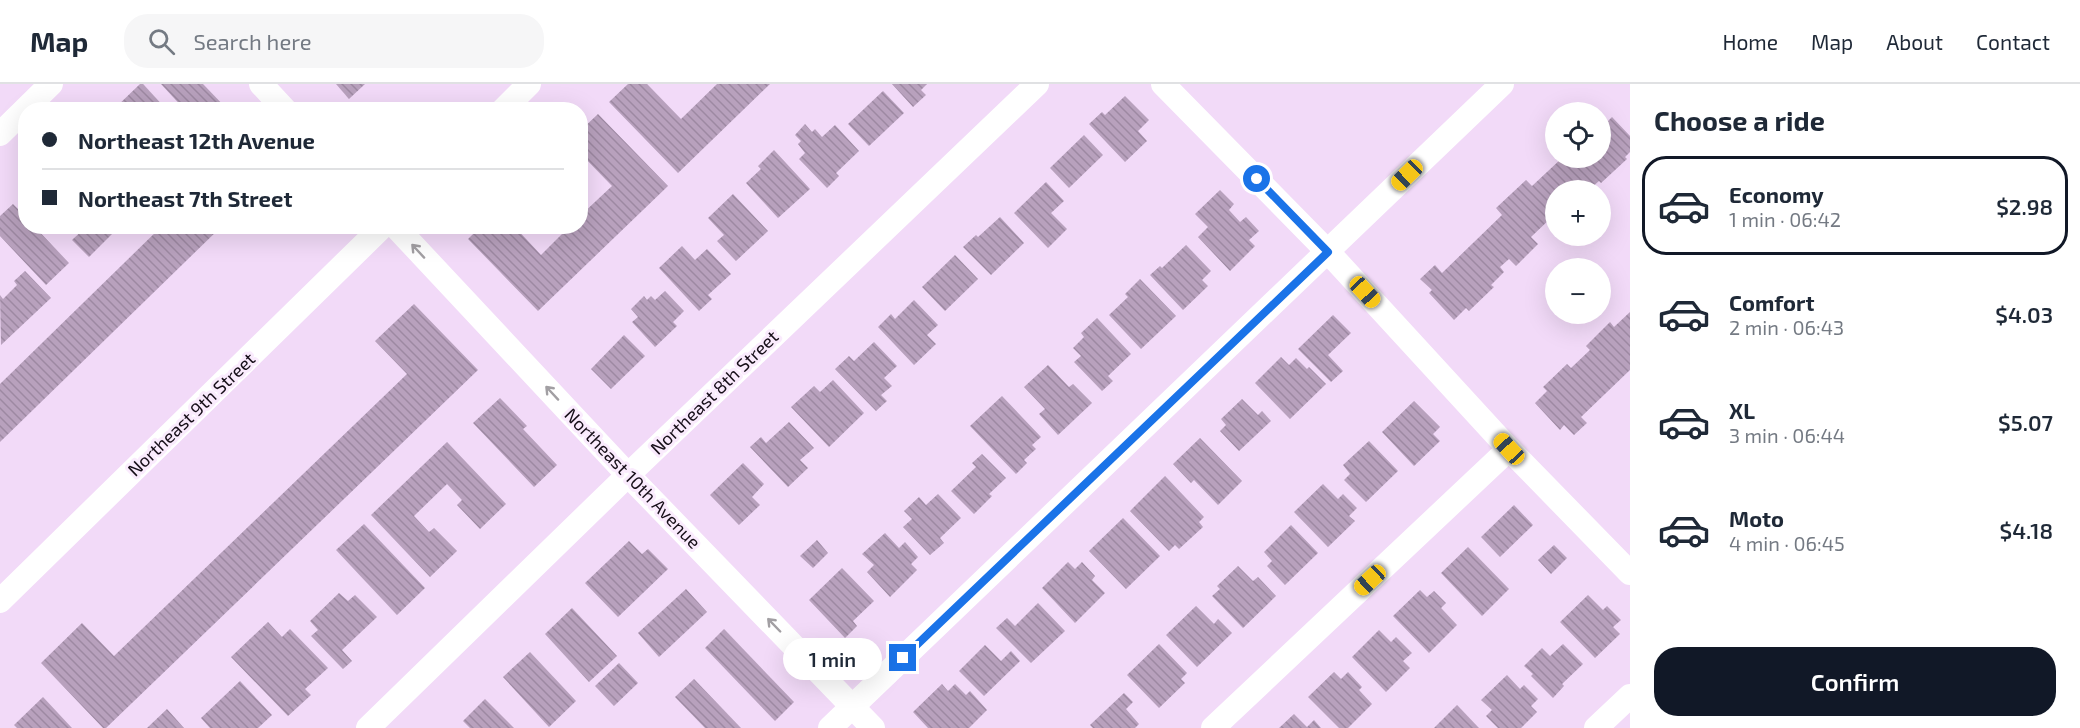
<!DOCTYPE html>
<html lang="en">
<head>
<meta charset="utf-8">
<style>
	:root { --surface:#fff; --page:#f6f6f7; --text:#1f2937; --muted:#747a83; --line:#e0e1e3; --accent:#111827 }
	body { margin:0; font-family:"Exo 2",sans-serif; background:var(--page); color:var(--text); height:100vh; display:flex; flex-direction:column; font-size:22px; white-space:nowrap }
	* { box-sizing:border-box; margin:0 }
	p { font-size:20px; color:var(--muted) }
	.icon { flex:none; width:33px; height:33px; fill:none; stroke:currentColor; stroke-width:2; stroke-linecap:round; stroke-linejoin:round }
	.map { position:relative; flex:1; overflow:hidden }
	.details { display:flex; flex-direction:column; background:var(--surface); width:450px }
	.details>* { flex:none }
	.guide { position:absolute; left:18px; top:18px; width:570px; height:132px; border-radius:24px; box-shadow:0 6px 24px #0002; display:grid; align-content:center; height:132px; padding:0 24px; background:var(--surface) }
	.buttons { position:absolute; left:1545px; top:18px; display:grid; gap:12px }
	.buttons a { display:grid; place-items:center; width:66px; height:66px; border-radius:50%; background:var(--surface); box-shadow:0 6px 24px #0002; font-size:30px }
	.end { position:absolute; width:27px; height:27px; margin:-14px; border:8px solid #1a73e8; background:#fff; box-shadow:0 0 0 3px #fff }
	.from { border-radius:50% }
	.bubble { position:absolute; height:42px; border-radius:21px; background:var(--surface); box-shadow:0 6px 24px #0002; font-size:20px; font-weight:600; line-height:42px; text-align:center }
	.car { position:absolute; width:18px; height:36px; margin:-18px -9px; border-radius:8px; box-shadow:0 0 4px 2px #0007; background:linear-gradient(#f5c518 24%,#345 0 40%,#f5c518 0 76%,#345 0 86%,#f5c518 0) }
	.guide b { display:flex; align-items:center; gap:21px; height:57px; font-size:22px }
	.guide b+b { border-top:2px solid var(--line) }
	.guide i { width:15px; height:15px; background:var(--text) }
	ul { padding:0; list-style:none }
	li { display:flex; align-items:center; gap:18px; height:99px; margin:0 12px 9px; padding:0 12px; border:3px solid transparent; border-radius:24px }
	li div { flex:1 }
	li b { display:block; font-size:22px }
	li em { font-style:normal; font-weight:600 }
	li.active { border-color:var(--accent) }
	li>.icon { width:54px; height:54px; stroke-width:1.5 }
	h2 { padding:0 24px; font-size:27px; line-height:72px }
	.button { display:flex; gap:12px; margin-top:auto; padding:12px 24px }
	.button a { flex:1; height:69px; border-radius:24px; background:var(--accent); color:#fff; font-size:24px; font-weight:600; line-height:69px; text-align:center }
	header { display:flex; align-items:center; gap:36px; box-sizing:border-box; height:84px; padding:0 30px; background:var(--surface); border-bottom:2px solid var(--line) }
	header strong { font-size:28px }
	nav { display:flex; gap:33px; margin-inline-start:auto; font-size:21px }
	.search { width:420px; height:54px; background:var(--page); display:flex; align-items:center; gap:15px; box-sizing:border-box; padding:0 21px; border-radius:24px; color:var(--muted); font-size:22px }
	main { display:flex; flex:1; min-height:0 }
	.map>svg:first-child { display:block }
	.building { fill:url(#building-back-hatch) }
	.lines { fill:none; stroke-linecap:round; stroke-linejoin:round }
	.minor { stroke:#fff; stroke-width:24 }
	.oneway { stroke:#a29fa3 }
	.route { stroke:#1a73e8; stroke-width:8 }
	.labels { text-anchor:middle; dominant-baseline:central; stroke-width:6; stroke-linejoin:round; paint-order:stroke }
	.street-label { font-size:18px; fill:#160e18; stroke:#faebfd }
</style>
</head>
<body>
<header>
<strong>Map</strong>
<div class="search"><svg class="icon" aria-label="search" viewBox="0 0 24 24"><circle cx="10" cy="10" r="6"/><path d="M15 15l6 6"/></svg>Search here</div>
<nav><a>Home</a><a>Map</a><a>About</a><a>Contact</a></nav>
</header>
<main>
<div class="map">
<svg width="1630" height="644" viewBox="0 0 1630 644">
	<defs>
		<pattern id="building-back-hatch" width="6" height="6" patternUnits="userSpaceOnUse" patternTransform="scale(1.5)"><rect width="6" height="6" fill="#b8a1bd"/><path d="M-1 5l2 2M0 0l6 6M5-1l2 2" fill="none" stroke="#9d89a2"/></pattern>
	</defs>
	<rect width="100%" height="100%" fill="#f2daf8"/>
	<g class="building">
		<polygon points="140,0 143,0 167,26 113,26"/>
		<polygon points="161,0 203,0 228,26 185,26"/>
		<polygon points="336,0 365,0 349,15"/>
		<polygon points="628,0 647,0 681,35 717,0 770,0 678,89 609,18"/>
		<polygon points="892,0 927,0 921,6 926,11 913,23"/>
		<polygon points="883,7 904,29 869,62 848,40"/>
		<polygon points="1125,12 1149,36 1138,47 1147,57 1125,78 1089,40 1102,28 1105,31"/>
		<polygon points="598,30 668,102 538,227 468,155 481,142 514,142 541,171 570,142 580,142 580,132 612,102 580,69 580,47"/>
		<polygon points="1600,31 1607,38 1612,33 1630,52 1630,68 1625,73 1627,75 1601,99 1599,97 1589,106 1556,106 1556,137 1552,133 1531,153 1538,160 1516,182 1509,175 1500,183 1504,188 1491,201 1494,203 1469,227 1466,224 1454,236 1429,209 1432,206 1420,195 1435,181 1442,189 1502,131 1496,124 1526,96 1532,102 1562,74 1600,74"/>
		<polygon points="805,40 812,48 815,45 822,53 835,41 859,67 836,89 839,92 827,104 799,75 805,69 798,60 801,57 795,51"/>
		<polygon points="1084,51 1103,71 1069,104 1050,84"/>
		<polygon points="774,66 810,105 778,134 746,99 761,85 758,82"/>
		<polygon points="1046,98 1064,117 1051,129 1067,145 1048,164 1014,129"/>
		<polygon points="1220,106 1234,120 1229,126 1240,138 1246,133 1259,147 1249,156 1255,162 1230,187 1198,153 1208,143 1195,130"/>
		<polygon points="733,110 768,147 736,177 717,157 724,151 708,134"/>
		<polygon points="13,120 26,133 26,142 34,142 69,179 46,201 0,152 0,132"/>
		<polygon points="1000,133 1024,159 991,191 963,163 976,151 978,153"/>
		<polygon points="87,142 120,142 89,173 72,156"/>
		<polygon points="162,142 222,142 0,358 0,300"/>
		<polygon points="1186,161 1211,187 1202,196 1208,202 1183,226 1150,191 1160,182 1162,184"/>
		<polygon points="682,162 695,176 707,165 731,190 708,211 712,215 699,227 659,184"/>
		<polygon points="955,171 978,195 945,227 922,203"/>
		<polygon points="25,187 51,214 1,261 0,211 3,215 17,201 14,197"/>
		<polygon points="1140,195 1176,232 1141,265 1109,231 1128,213 1125,210"/>
		<polygon points="665,207 684,227 673,238 677,242 655,263 632,238 638,233 631,225 644,212 647,216 651,212 655,216"/>
		<polygon points="914,216 938,241 927,251 936,260 914,281 878,243 891,230 895,235"/>
		<polygon points="414,220 478,286 106,644 103,644 41,579 82,539 114,572 407,290 375,257"/>
		<polygon points="1630,228 1630,286 1581,333 1587,339 1574,351 1564,341 1560,346 1535,319 1547,307 1543,303 1567,280 1571,284 1590,266 1586,262 1610,238 1614,243"/>
		<polygon points="1333,231 1351,249 1328,271 1343,287 1331,298 1298,265"/>
		<polygon points="1097,234 1131,270 1108,292 1113,297 1102,307 1074,278 1081,272 1073,264 1084,253 1081,249"/>
		<polygon points="624,251 645,272 611,305 591,285"/>
		<polygon points="874,258 897,282 884,294 892,302 881,311 887,317 876,327 835,285 849,272 854,277"/>
		<polygon points="1281,273 1289,281 1296,274 1307,285 1309,283 1326,300 1290,335 1255,299"/>
		<polygon points="1048,281 1069,303 1073,300 1092,319 1058,351 1039,330 1045,325 1024,303"/>
		<polygon points="833,296 864,329 829,363 791,323 814,302 820,308"/>
		<polygon points="1002,312 1041,353 1032,361 1036,365 1024,376 1027,379 1016,390 970,342"/>
		<polygon points="500,314 527,342 523,345 557,381 534,403 473,339"/>
		<polygon points="1242,315 1258,331 1262,327 1271,337 1239,367 1220,347 1226,341 1221,335"/>
		<polygon points="1414,317 1440,343 1433,350 1440,357 1414,382 1382,348"/>
		<polygon points="789,338 814,364 800,376 808,384 788,403 750,363 761,353 766,359"/>
		<polygon points="1200,354 1242,397 1218,421 1194,396 1191,399 1173,380"/>
		<polygon points="1369,357 1398,387 1366,418 1344,396 1350,390 1343,381"/>
		<polygon points="447,358 506,420 480,445 457,421 462,416 447,400 414,432 429,448 434,444 457,467 430,493 371,431"/>
		<polygon points="982,370 1006,394 989,410 992,412 974,430 951,407 976,383 972,379"/>
		<polygon points="743,379 764,400 752,413 760,421 739,441 710,411"/>
		<polygon points="1165,392 1204,433 1199,438 1203,443 1179,465 1175,461 1169,467 1130,427"/>
		<polygon points="1323,400 1338,415 1343,410 1357,424 1349,432 1355,437 1328,463 1294,428"/>
		<polygon points="938,410 961,434 940,454 944,459 930,471 903,443 912,435 904,427 919,413 926,421"/>
		<polygon points="1514,421 1533,441 1500,473 1481,453"/>
		<polygon points="1123,434 1160,472 1126,505 1089,467"/>
		<polygon points="364,440 425,504 397,531 336,466"/>
		<polygon points="1291,441 1318,469 1285,501 1267,482 1272,477 1264,468"/>
		<polygon points="885,449 899,464 905,458 918,473 911,480 917,486 890,513 867,488 874,481 862,470"/>
		<polygon points="817,456 828,469 813,484 800,472"/>
		<polygon points="629,457 642,470 648,465 668,485 618,533 585,499"/>
		<polygon points="1554,461 1567,474 1551,490 1538,476"/>
		<polygon points="1468,463 1509,505 1482,532 1441,489"/>
		<polygon points="1068,478 1075,485 1082,478 1095,492 1092,496 1105,509 1075,539 1042,504"/>
		<polygon points="1238,482 1253,497 1258,493 1276,512 1243,544 1212,512 1220,505 1217,502"/>
		<polygon points="842,484 874,517 853,537 857,542 845,554 809,516"/>
		<polygon points="686,505 707,528 659,573 638,549"/>
		<polygon points="1420,506 1427,513 1434,507 1446,519 1441,524 1457,541 1429,569 1393,532"/>
		<polygon points="339,509 348,517 355,511 377,533 342,566 352,577 343,585 311,552 318,546 310,537"/>
		<polygon points="1588,511 1603,526 1607,522 1621,536 1613,543 1620,550 1595,574 1560,538"/>
		<polygon points="1038,519 1065,547 1031,579 996,544 1007,534 1015,542"/>
		<polygon points="1196,522 1214,540 1218,535 1232,549 1197,583 1166,551"/>
		<polygon points="572,524 617,572 589,598 545,550"/>
		<polygon points="268,538 282,553 290,545 328,584 305,605 311,611 288,632 231,573"/>
		<polygon points="724,545 794,618 775,637 705,564"/>
		<polygon points="1379,546 1391,558 1396,553 1412,569 1403,577 1410,584 1386,608 1352,573"/>
		<polygon points="1159,560 1187,589 1181,595 1185,599 1159,624 1127,591"/>
		<polygon points="1563,560 1583,580 1562,600 1564,602 1553,614 1531,592 1533,590 1524,582 1542,564 1550,572"/>
		<polygon points="985,561 1001,577 1011,567 1020,577 984,612 959,587"/>
		<polygon points="530,568 576,617 549,643 503,593"/>
		<polygon points="619,579 638,599 614,622 595,602"/>
		<polygon points="1334,588 1341,595 1348,588 1362,603 1359,606 1372,620 1348,644 1339,644 1308,613"/>
		<polygon points="1507,591 1520,605 1524,601 1538,615 1531,622 1537,628 1521,644 1498,644 1486,632 1492,626 1481,616"/>
		<polygon points="694,595 741,644 705,644 675,613"/>
		<polygon points="240,597 272,631 258,644 210,644 201,634"/>
		<polygon points="942,600 948,607 955,600 966,611 970,607 987,626 969,644 928,644 913,628"/>
		<polygon points="1124,609 1133,618 1126,625 1139,640 1135,644 1093,644 1090,641"/>
		<polygon points="43,613 72,644 17,644 14,641"/>
		<polygon points="485,615 514,644 470,644 463,637"/>
		<polygon points="1457,621 1479,644 1434,644"/>
		<polygon points="167,625 184,644 147,644"/>
		<polygon points="1294,630 1307,643 1314,636 1321,644 1279,644"/>
	</g>
	<g class="lines">
		<g class="minor">
			<polyline points="261,0 285,26"/>
			<polyline points="1163,0 1328,168 1509,365 1630,489"/>
			<polyline points="503,26 529,0"/>
			<polyline points="0,50 51,0"/>
			<polyline points="395,142 628,391 873,644"/>
			<polyline points="0,517 383,142"/>
			<polyline points="368,644 628,391 1037,0"/>
			<polyline points="830,644 1502,0"/>
			<polyline points="1213,644 1509,365"/>
			<polyline points="1596,644 1630,612"/>
		</g>
	</g>
	<defs><path id="oneway-shaft" d="M-6 0H5M1.5-3L5.5 0L1.5 3" fill="none" stroke-width="1.6" stroke-linecap="round" stroke-linejoin="round" transform="scale(1.5)"/></defs>
	<g class="oneway">
		<use href="#oneway-shaft" transform="translate(418 167) rotate(-133)"/>
		<use href="#oneway-shaft" transform="translate(552 309) rotate(-133)"/>
		<use href="#oneway-shaft" transform="translate(774 541) rotate(-134)"/>
	</g>
	<g class="lines">
		<polyline class="route" points="903,574 1328,168 1257,95"/>
	</g>
	<g class="labels">
		<g class="street-label">
			<text transform="translate(714 308) rotate(-44)">Northeast 8th Street</text>
			<text transform="translate(191 330) rotate(-44)">Northeast 9th Street</text>
			<text transform="translate(633 394) rotate(46)">Northeast 10th Avenue</text>
		</g>
	</g>
</svg>
<div class="buttons">
<a><svg class="icon" aria-label="locate" viewBox="0 0 24 24"><circle cx="12" cy="12" r="6"/><path d="M12 2v4M12 18v4M2 12h4M18 12h4"/></svg></a>
<a>+</a>
<a>−</a>
</div>
<i class="end from" style="left:1257px;top:95px"></i>
<i class="end" style="left:903px;top:574px"></i>
<div class="bubble" style="left:783px;top:554px;width:99px">1 min</div>
<i class="car" style="left:1407px;top:91px;rotate:226deg"></i>
<i class="car" style="left:1365px;top:208px;rotate:137deg"></i>
<i class="car" style="left:1509px;top:365px;rotate:317deg"></i>
<i class="car" style="left:1370px;top:496px;rotate:227deg"></i>
<div class="guide">
<b><i class="from"></i>Northeast 12th Avenue</b>
<b><i></i>Northeast 7th Street</b>
</div>
</div>
<section class="details">
<h2>Choose a ride</h2>
<ul>
<li class="active"><svg class="icon" aria-label="car" viewBox="0 0 24 24"><path d="M5 17H2v-5l4-1 3-4h7l3 4 3 1v5h-3M9 17h6M6 11h13"/><circle cx="7" cy="17" r="2"/><circle cx="17" cy="17" r="2"/></svg><div><b>Economy</b><p>1 min · 06:42</p></div><em>$2.98</em></li>
<li><svg class="icon" aria-label="car" viewBox="0 0 24 24"><path d="M5 17H2v-5l4-1 3-4h7l3 4 3 1v5h-3M9 17h6M6 11h13"/><circle cx="7" cy="17" r="2"/><circle cx="17" cy="17" r="2"/></svg><div><b>Comfort</b><p>2 min · 06:43</p></div><em>$4.03</em></li>
<li><svg class="icon" aria-label="car" viewBox="0 0 24 24"><path d="M5 17H2v-5l4-1 3-4h7l3 4 3 1v5h-3M9 17h6M6 11h13"/><circle cx="7" cy="17" r="2"/><circle cx="17" cy="17" r="2"/></svg><div><b>XL</b><p>3 min · 06:44</p></div><em>$5.07</em></li>
<li><svg class="icon" aria-label="car" viewBox="0 0 24 24"><path d="M5 17H2v-5l4-1 3-4h7l3 4 3 1v5h-3M9 17h6M6 11h13"/><circle cx="7" cy="17" r="2"/><circle cx="17" cy="17" r="2"/></svg><div><b>Moto</b><p>4 min · 06:45</p></div><em>$4.18</em></li>
</ul>
<div class="button"><a>Confirm</a></div>
</section>
</main>
</body>
</html>
